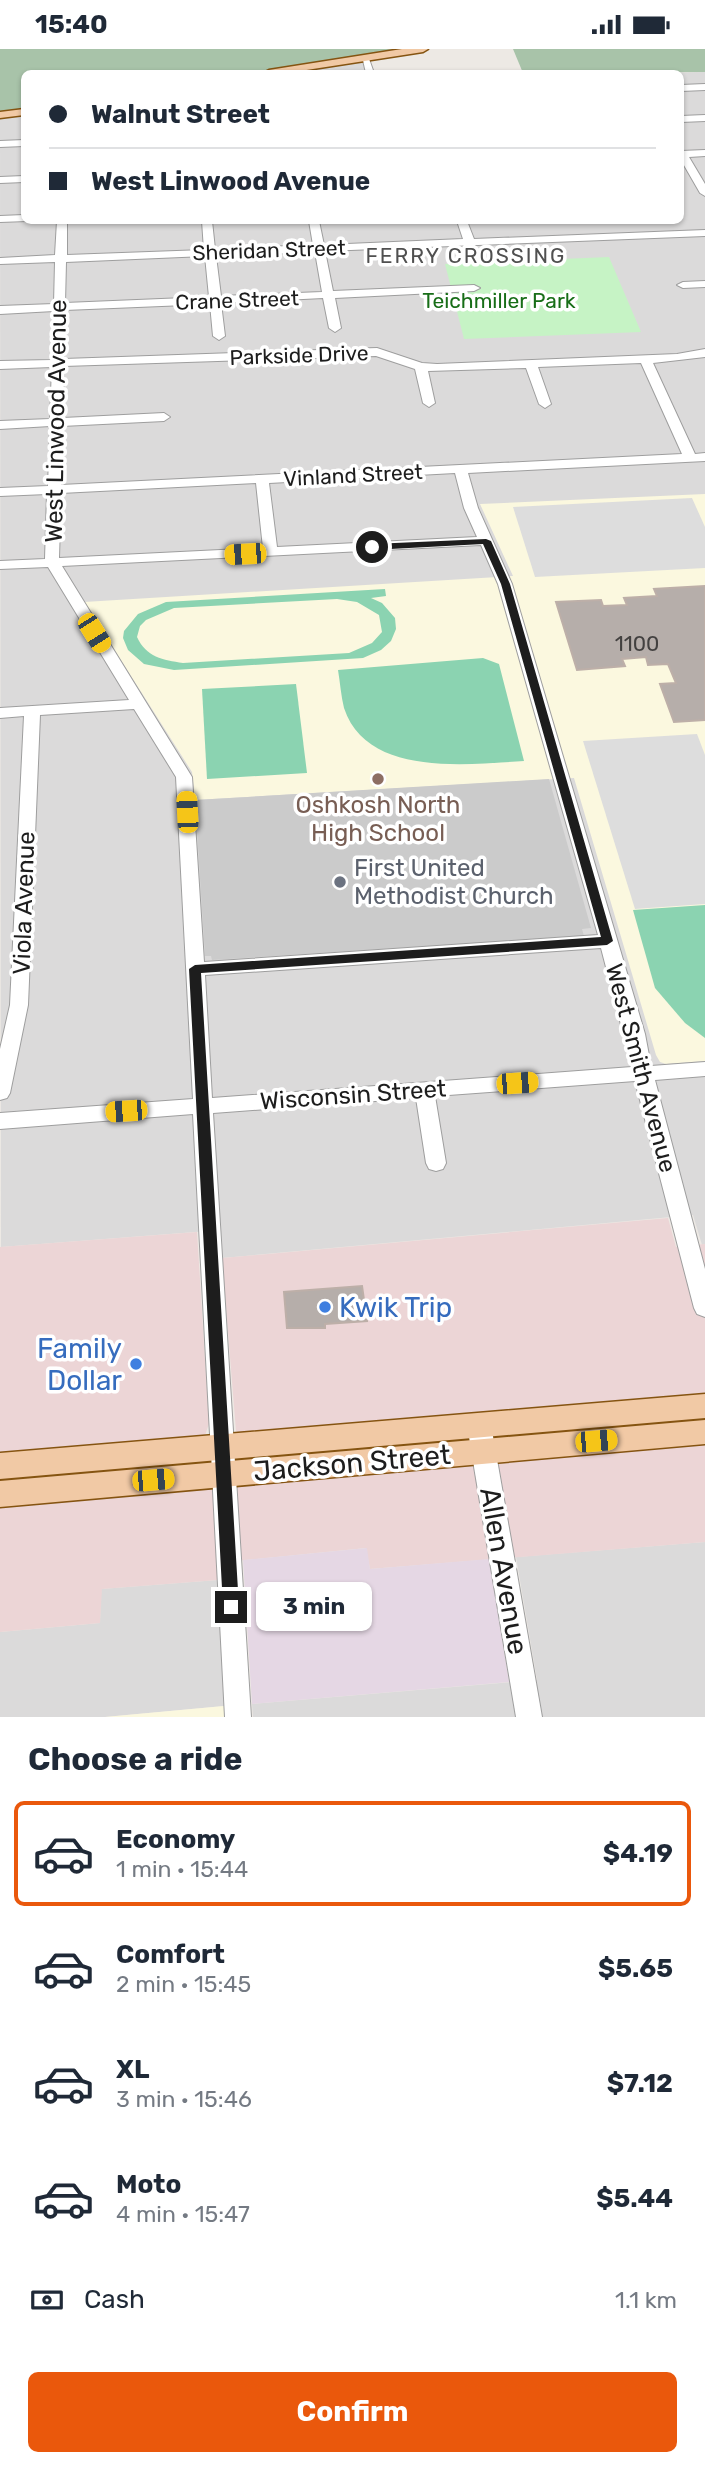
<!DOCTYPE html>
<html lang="en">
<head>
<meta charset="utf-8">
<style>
	:root { --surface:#fff; --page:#f2f2f3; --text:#1f2937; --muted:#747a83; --line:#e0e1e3; --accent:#ea580c }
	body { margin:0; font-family:Rubik,sans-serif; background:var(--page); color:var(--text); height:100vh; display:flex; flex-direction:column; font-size:26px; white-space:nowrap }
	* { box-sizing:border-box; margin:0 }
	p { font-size:23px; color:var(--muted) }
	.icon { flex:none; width:38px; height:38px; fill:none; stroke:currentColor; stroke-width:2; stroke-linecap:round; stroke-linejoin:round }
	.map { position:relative; height:1668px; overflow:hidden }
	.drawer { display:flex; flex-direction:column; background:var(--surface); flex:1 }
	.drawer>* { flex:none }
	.hud { position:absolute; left:21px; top:21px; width:663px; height:154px; border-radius:10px; box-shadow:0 2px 5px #0004; display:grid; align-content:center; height:154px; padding:0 28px; background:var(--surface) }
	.end { position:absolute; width:32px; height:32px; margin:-16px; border:9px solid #1d1d1d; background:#fff; box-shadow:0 0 0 4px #fff }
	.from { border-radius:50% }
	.bubble { position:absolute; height:49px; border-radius:10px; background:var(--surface); box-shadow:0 2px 5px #0004; font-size:23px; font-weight:700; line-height:49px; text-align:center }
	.car { position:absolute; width:21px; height:42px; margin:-21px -10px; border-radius:9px; box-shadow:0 0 5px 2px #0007; background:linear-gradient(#f5c518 24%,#345 0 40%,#f5c518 0 76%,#345 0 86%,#f5c518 0) }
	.hud b { display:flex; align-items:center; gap:24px; height:66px; font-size:26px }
	.hud b+b { border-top:2px solid var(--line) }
	.hud i { width:18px; height:18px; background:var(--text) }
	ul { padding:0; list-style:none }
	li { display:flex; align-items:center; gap:21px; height:105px; margin:0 14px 10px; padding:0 14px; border:4px solid transparent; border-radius:10px }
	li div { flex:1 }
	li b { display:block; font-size:26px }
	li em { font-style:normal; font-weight:700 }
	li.selected { border-color:var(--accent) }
	li>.icon { width:63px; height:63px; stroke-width:1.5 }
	h2 { padding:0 28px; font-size:32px; line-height:84px }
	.pay { display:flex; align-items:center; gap:18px; height:77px; padding:0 28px; font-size:26px }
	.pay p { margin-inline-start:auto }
	.cta { display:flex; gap:14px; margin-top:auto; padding:14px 28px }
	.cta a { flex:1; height:80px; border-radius:10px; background:var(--accent); color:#fff; font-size:28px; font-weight:700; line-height:80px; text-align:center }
	.status { display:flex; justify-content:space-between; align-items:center; height:49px; padding:0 35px; background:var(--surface); direction:ltr }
	.status svg { height:19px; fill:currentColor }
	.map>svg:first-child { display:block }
	.residential { fill:#dbdada }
	.commercial { fill:#ecd5d6 }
	.industrial { fill:#e5d7e4 }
	.education { fill:#fbf8df }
	.religious { fill:#cbcbcb }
	.cemetery { fill:#a8c3a9 }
	.park { fill:#c6f3c5 }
	.pitch { fill:#8bd3b1; fill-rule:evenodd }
	.parking { fill:#ddd }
	.building { fill:#b6aeaa; stroke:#bdafa8; stroke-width:2 }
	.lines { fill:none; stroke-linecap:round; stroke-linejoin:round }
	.minor-casing { stroke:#9e9e9e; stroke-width:2 }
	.major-casing { stroke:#855411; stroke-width:3 }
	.minor { fill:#fff; fill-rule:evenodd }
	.major { fill:#f1c9a5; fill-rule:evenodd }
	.route { fill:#1d1d1d }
	.education-dot { fill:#8d6e63; stroke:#fff; stroke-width:2.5 }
	.worship-dot { fill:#6b7280; stroke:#fff; stroke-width:2.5 }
	.shop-dot { fill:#3f7fe0; stroke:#fff; stroke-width:2.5 }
	.labels { text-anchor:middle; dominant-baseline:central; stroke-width:7; stroke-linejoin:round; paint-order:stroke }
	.far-street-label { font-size:21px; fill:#1d1d1d; stroke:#fff }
	.far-neighbourhood-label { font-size:21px; letter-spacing:2px; fill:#505050; stroke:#fff }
	.far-park-label { font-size:21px; fill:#186e18; stroke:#fff }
	.number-label { font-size:21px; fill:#434140 }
	.street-label { font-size:24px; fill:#1d1d1d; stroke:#fff }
	.education-label { font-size:24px; fill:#785e54; stroke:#fff }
	.worship-label { font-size:24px; fill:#5b616d; stroke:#fff; text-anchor:start }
	.near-shop-label { font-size:28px; fill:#366cbe; stroke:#fff; text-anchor:start }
	.near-street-label { font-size:28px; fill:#1d1d1d; stroke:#fff }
</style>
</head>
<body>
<div class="status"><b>15:40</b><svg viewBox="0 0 49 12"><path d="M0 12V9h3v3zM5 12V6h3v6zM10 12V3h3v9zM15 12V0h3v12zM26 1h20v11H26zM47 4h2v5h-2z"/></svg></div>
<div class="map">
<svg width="705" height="1668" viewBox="0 0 705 1668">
	<rect width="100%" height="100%" fill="#ede9e4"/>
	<g class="residential">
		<polygon points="359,13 363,14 365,24 285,24"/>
		<polygon points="705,23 705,1195 702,1196 693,1166 222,1209 221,1181 1,1198 0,69 24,65 24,172 681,172 681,24 658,24"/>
		<polygon points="705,1493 705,1668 253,1668 252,1655 537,1631 516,1508"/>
		<polygon points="218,1531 224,1657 105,1668 0,1668 0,1583 100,1574 101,1540"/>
	</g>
	<g class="commercial">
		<polygon points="668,1169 676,1198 705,1195 705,1350 241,1386 236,1382 222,1209"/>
		<polygon points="197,1183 209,1375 204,1389 0,1411 0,1198"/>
		<polygon points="705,1392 705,1493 370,1520 366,1499 217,1514 218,1531 102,1540 100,1574 0,1583 0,1459 4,1455"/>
	</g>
	<polygon class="industrial" points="367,1499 370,1520 489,1510 509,1633 252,1655 243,1511"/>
	<g class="education">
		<polygon points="705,445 705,1012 666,1015 660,1013 656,1006 574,729 195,751 192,723 84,553 513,527 480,455"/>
		<polygon points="224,1657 225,1668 105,1668"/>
	</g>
	<polygon class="religious" points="549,730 591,879 582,880 584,887 212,911 211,907 205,907 195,751"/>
	<g class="cemetery">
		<polygon points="0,0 407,0 251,24 24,24 24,60 0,64"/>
		<polygon points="513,0 705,0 705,23 523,24"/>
	</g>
	<polygon class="park" points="609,208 641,283 464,290 445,215"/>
	<g class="pitch">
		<path d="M385,540L386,547L371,549L382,554L395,569L396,580L391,592L381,601L363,609L174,621L144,615L128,601L123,589L124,582L138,565L166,553ZM337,550L357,553L379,566L382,583L372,594L349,604L183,614C163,611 146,608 137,588L140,577L146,571L174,559Z"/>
		<path d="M483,609L499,615L524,712C469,715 367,729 344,659C341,647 340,633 338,621Z"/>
		<polygon points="296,635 307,724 207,730 202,640"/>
		<polygon points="705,856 705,989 685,974 655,939 633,861"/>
	</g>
	<g class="parking">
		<polygon points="692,449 705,478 705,519 535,528 513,458"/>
		<polygon points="697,685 705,706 705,855 635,860 583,692"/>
	</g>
	<g class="building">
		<polygon points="705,537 705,671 674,673 660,635 676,634 668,615 648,616 646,608 622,610 625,617 577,621 556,553 601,551 603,557 627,556 624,549 657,547 654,540"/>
		<polygon points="362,1237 367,1272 325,1275 325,1279 287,1279 284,1243"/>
	</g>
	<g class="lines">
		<g class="minor-casing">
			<g id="minor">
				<polygon points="362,7 368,7 374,24 366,24"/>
				<polygon points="705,35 705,41 681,42 681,36"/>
				<polygon points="705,66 705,72 681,73 681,67"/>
				<polygon points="24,91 24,97 0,98 0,92"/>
				<polygon points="705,101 705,107 689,108 705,135 705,147 700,144 681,111 681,102"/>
				<polygon points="24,127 24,133 0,134 0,128"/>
				<polygon points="24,166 24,172 27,172 0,173 0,167"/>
				<path d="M57,172H67V206L204,201L202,172H212L215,200L313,196L309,172H319L324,196L463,190L457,172H467L474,190L705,181V187L325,202L333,242L474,236L480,239L474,242L335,249L341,279L335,283L329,279L323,249L221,254L225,287L219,291L213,287L210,255L65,261L64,310L377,299L422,314L437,315L677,305L705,300V308L653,314L695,405L705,404V412L468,424L478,459L512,535L645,985L651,1017L705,1013V1027L655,1031L705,1220V1268L697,1265L694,1259L635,1032L435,1047L446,1114L443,1120L436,1122L429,1120L426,1114L416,1049L213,1064L251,1668H225L193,1065L0,1080V1064L193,1050L176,728L134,660L40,666L28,956L10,1044L7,1049L0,1051V1000L10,956L24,667L0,669V659L129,651L48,518L0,520V512L45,510L47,445L0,447V439L48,437L50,377L0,380V372L50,370L52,318L0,320V312L52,311L54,262L0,265V257L54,255L55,213L0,215V209L55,206ZM315,203L322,243L221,247L216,207ZM205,207L209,248L65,254L66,213ZM376,307L415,320L423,354L429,358L435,354L428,322L526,319L539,355L545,359L551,355L538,318L641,314L682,405L61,436L62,377L164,372L170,368L164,364L63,369L64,317ZM455,424L464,459L477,488L277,498L269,434ZM256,434L263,499L59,509L61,444ZM481,496L498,535L598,886L204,913L192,728L62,517ZM601,899L632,1018L212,1049L205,926Z"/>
				<polygon points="705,232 705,238 683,239 677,236 683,233"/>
				<polygon points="479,1366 487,1369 491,1376 542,1668 516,1668 467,1376 471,1369"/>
			</g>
		</g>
		<g class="major-casing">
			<g id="major">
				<polygon points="402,0 428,0 423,3 287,24 263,24 269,21"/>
				<polygon points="24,60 24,66 0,69 0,63"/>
				<polygon points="705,1345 705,1369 0,1430 0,1404"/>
				<polygon points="705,1371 705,1395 0,1458 0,1432"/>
			</g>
		</g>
		<use href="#minor" class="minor"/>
		<use href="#major" class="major"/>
	</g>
	<polygon class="route" points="486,490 491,492 510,535 613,892 607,896 201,924 239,1558 237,1564 231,1566 225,1564 223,1558 189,920 195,916 601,888 501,535 483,495 372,501 367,498 372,495"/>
	<circle class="education-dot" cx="378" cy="730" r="7"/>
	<circle class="worship-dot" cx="340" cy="833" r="7"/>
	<g class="shop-dot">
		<circle cx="325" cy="1258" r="7"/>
		<circle cx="136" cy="1315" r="7"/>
	</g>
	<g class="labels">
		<g class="far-street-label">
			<text transform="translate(269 201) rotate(-2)">Sheridan Street</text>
			<text transform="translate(237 251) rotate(-2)">Crane Street</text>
			<text transform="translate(299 306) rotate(-2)">Parkside Drive</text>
			<text transform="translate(353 426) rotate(-3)">Vinland Street</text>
		</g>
		<g class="far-neighbourhood-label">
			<text x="466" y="206">FERRY CROSSING</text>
		</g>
		<g class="far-park-label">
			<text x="499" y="251">Teichmiller Park</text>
		</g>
		<g class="number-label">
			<text x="637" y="594">1100</text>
		</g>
		<g class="street-label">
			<text transform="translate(56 372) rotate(-89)">West Linwood Avenue</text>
			<text transform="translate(24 854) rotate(-88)">Viola Avenue</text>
			<text transform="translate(641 1019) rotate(75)">West Smith Avenue</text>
			<text transform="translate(353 1046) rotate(-4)">Wisconsin Street</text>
		</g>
		<g class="education-label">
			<text x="378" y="756">Oshkosh North<tspan x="378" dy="28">High School</tspan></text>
		</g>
		<g class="worship-label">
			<text x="354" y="819">First United<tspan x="354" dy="28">Methodist Church</tspan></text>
		</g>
		<g class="near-shop-label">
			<text x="339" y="1258">Kwik Trip</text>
			<text x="122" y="1299" text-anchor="end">Family<tspan x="122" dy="32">Dollar</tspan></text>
		</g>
		<g class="near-street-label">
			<text transform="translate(352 1414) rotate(-5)">Jackson Street</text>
			<text transform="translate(504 1522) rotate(80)">Allen Avenue</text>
		</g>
	</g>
</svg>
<i class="end from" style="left:372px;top:498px"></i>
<i class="end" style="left:231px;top:1558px"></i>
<div class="bubble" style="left:256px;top:1533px;width:116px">3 min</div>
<i class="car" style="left:245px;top:505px;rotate:267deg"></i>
<i class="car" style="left:94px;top:584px;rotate:148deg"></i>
<i class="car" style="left:187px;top:763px;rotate:357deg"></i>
<i class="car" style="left:517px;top:1034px;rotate:86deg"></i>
<i class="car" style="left:126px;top:1062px;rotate:266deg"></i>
<i class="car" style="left:596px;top:1392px;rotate:85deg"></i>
<i class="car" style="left:153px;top:1431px;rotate:85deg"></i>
<div class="hud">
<b><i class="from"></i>Walnut Street</b>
<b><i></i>West Linwood Avenue</b>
</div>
</div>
<section class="drawer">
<h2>Choose a ride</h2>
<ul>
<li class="selected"><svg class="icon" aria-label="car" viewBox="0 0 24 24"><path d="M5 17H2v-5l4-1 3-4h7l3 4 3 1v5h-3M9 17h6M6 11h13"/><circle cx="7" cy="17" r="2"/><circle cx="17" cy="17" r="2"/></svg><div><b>Economy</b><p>1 min · 15:44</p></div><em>$4.19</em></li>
<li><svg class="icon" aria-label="car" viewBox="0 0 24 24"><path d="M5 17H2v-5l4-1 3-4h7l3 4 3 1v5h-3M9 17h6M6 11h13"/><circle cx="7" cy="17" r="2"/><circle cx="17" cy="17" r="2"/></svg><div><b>Comfort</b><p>2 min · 15:45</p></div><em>$5.65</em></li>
<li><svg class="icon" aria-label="car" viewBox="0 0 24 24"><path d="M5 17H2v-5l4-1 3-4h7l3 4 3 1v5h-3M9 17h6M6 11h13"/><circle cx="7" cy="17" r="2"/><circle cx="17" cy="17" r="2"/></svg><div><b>XL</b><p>3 min · 15:46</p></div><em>$7.12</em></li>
<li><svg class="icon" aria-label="car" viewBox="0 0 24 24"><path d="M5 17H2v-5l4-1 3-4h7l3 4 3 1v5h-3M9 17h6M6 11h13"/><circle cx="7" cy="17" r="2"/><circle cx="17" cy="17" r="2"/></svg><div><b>Moto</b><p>4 min · 15:47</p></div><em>$5.44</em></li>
</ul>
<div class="pay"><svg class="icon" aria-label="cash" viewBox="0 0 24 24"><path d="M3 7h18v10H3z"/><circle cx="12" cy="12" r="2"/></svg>Cash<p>1.1 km</p></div>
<div class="cta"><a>Confirm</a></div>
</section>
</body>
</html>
